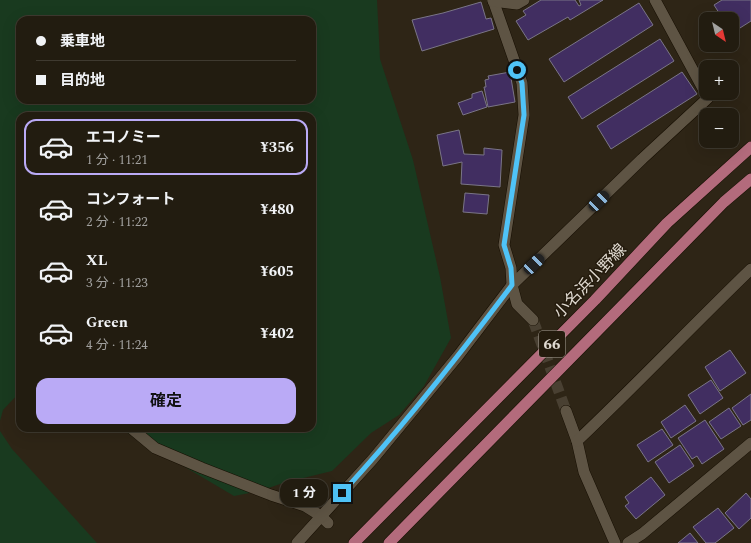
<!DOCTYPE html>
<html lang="ja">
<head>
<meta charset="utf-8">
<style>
	:root { --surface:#221c10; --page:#2e291e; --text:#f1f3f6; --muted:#a2a19f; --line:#3f3a30; --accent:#baaaf6 }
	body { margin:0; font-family:Spectral,"Noto Sans JP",serif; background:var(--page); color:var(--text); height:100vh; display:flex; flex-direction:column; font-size:15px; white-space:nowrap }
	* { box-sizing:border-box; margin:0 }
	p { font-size:13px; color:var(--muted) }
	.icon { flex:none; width:22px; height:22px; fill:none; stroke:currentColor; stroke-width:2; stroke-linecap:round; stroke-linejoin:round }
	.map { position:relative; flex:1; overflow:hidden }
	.side { position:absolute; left:16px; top:112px; width:300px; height:320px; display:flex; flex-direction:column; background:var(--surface); border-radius:12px; box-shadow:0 4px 16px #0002,0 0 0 1px var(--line) }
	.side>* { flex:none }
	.guide { position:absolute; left:16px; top:16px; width:300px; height:88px; border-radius:12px; box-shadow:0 4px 16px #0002,0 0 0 1px var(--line); display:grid; align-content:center; height:88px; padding:0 20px; background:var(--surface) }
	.needle { width:26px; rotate:145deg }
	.buttons { position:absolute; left:699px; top:12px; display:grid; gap:8px }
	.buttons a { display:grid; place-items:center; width:40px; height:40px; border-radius:8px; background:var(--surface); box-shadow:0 4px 16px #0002,0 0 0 1px var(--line); font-size:20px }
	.end { position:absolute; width:18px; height:18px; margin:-9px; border:5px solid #4fc3f7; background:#111; box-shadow:0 0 0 2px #111 }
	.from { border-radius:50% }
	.bubble { position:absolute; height:28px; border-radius:12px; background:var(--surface); box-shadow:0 4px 16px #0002,0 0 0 1px var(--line); font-size:13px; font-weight:700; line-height:28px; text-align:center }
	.car { position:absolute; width:12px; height:24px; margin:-12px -6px; border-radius:5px; box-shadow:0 0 3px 1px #0007; background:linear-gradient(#222 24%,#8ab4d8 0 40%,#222 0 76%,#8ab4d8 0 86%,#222 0) }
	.guide b { display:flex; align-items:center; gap:14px; height:38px; font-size:15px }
	.guide b+b { border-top:1px solid var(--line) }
	.guide i { width:10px; height:10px; background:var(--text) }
	ul { padding:7px 0 0; list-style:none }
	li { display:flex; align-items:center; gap:12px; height:56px; margin:0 8px 6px; padding:0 12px; border:2px solid transparent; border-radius:12px }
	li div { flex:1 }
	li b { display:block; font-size:15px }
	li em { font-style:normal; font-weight:700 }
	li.current { border-color:var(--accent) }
	li>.icon { width:36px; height:36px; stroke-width:1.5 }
	.action { display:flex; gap:8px; margin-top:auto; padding:8px 20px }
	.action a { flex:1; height:46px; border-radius:12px; background:var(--accent); color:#111; font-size:16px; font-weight:700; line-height:46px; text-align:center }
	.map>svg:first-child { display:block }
	.green { fill:#193a1f; fill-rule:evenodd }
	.building { fill:#412e61; stroke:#7a7587 }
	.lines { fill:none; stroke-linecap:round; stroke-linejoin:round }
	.minor-tunnel { stroke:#494032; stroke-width:11; stroke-dasharray:11 5.5; stroke-linecap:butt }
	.minor-casing { stroke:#160e02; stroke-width:12 }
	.primary-casing { stroke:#160e02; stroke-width:12 }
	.minor { stroke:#5e5444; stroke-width:11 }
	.primary { stroke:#b36b7c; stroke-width:11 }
	.route { stroke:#4fc3f7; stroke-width:5 }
	.labels { text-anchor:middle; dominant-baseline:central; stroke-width:3; stroke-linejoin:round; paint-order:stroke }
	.shield { fill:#241b0d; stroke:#a8a196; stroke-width:1 }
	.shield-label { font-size:15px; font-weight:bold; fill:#e0dad1 }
	.street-label { font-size:16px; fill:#e0dad1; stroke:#241b0d }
</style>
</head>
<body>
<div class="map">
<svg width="751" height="543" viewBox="0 0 751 543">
	<rect width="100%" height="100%" fill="#2e2516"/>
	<g class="green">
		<path d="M0,0H377L380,59L413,160L440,277L451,338L424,386L399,415L371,433L332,471L283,483L260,491L234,496L119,428H312V116H20V392L3,410L0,421ZM20,20H312V100H20Z"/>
		<polygon points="0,431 12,449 97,543 0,543"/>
	</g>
	<g class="building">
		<polygon points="541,0 575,0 579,6 581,5 579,0 603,0 570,20 568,17 528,40 516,21 526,15 523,11"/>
		<polygon points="722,0 751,0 751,21 732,33 732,19 723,19 714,5"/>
		<polygon points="481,2 486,19 491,18 494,29 422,51 412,20 443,13"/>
		<polygon points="639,3 653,25 564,82 549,59"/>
		<polygon points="660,39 674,61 582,119 568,97"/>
		<polygon points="510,72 515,102 488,107 484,87 486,87 485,80 489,79 488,76"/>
		<polygon points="682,72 697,94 611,149 597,126"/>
		<polygon points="482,91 487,107 463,115 458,103 472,98 472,94"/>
		<polygon points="459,130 464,154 484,155 484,148 502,150 500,187 461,184 462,162 443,166 437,135"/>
		<polygon points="465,193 489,195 487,214 463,212"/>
		<polygon points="730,350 746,373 720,391 705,367"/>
		<polygon points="711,380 723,398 700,414 688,395"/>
		<polygon points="751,394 751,420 743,425 732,408"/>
		<polygon points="685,405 696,421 671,438 661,422"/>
		<polygon points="729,408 741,426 721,439 709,422"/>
		<polygon points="705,420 724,449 702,464 697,456 692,459 678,438"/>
		<polygon points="662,429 673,445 648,462 637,445"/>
		<polygon points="680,445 694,466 669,483 655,462"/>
		<polygon points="651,477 665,495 636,519 625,506 629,503 625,497"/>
		<polygon points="746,493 751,499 751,518 739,529 725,513"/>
		<polygon points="718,508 734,528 715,543 706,543 693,527"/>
		<polygon points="690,533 698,543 678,543"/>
	</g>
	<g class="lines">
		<polyline class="minor-tunnel" points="533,320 566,411"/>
		<g class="minor-casing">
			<g id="minor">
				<polyline points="493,0 522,83 524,115 504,245 511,268 512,285 517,304 533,320"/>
				<polyline points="493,1 517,4 524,0"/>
				<polyline points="566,411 577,441 584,472 615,543"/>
				<polyline points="131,428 155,448 202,468 271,495 305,506 321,516 328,523"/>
				<path d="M577,441C636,385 692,326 751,269"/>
				<polyline points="297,543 373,459 458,356 512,285 642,159 708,98 655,0"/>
				<polyline points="628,543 642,534 751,443"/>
			</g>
		</g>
		<g class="primary-casing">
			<g id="primary">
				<polyline points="354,543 595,300 667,223 751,147"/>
				<polyline points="389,543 669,258 724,202 751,179"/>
			</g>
		</g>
		<use href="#minor" class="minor"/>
		<use href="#primary" class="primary"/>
	</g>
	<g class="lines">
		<path class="route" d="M342,493C403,427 458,357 512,285L511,268L504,245L524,115L522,83L517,70"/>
	</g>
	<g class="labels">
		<rect class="shield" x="539" y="331" width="26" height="26" rx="3"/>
		<g class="shield-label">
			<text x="552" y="344">66</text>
		</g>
		<g class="street-label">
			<text transform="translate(590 281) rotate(-46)">小名浜小野線</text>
		</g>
	</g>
</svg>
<div class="buttons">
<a><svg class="needle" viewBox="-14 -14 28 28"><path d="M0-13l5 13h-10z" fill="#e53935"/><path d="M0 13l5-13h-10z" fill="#a2a19f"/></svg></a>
<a>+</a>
<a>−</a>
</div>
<i class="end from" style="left:517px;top:70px"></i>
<i class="end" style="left:342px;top:493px"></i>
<div class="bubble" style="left:280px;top:479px;width:48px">1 分</div>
<i class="car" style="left:599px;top:201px;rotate:46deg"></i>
<i class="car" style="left:534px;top:264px;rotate:46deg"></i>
<div class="guide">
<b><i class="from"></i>乗車地</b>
<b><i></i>目的地</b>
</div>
<section class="side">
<ul>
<li class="current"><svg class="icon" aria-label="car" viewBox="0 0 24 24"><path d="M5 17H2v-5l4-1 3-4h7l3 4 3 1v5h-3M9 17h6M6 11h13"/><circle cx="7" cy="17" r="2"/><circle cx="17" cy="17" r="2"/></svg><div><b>エコノミー</b><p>1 分 · 11:21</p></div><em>¥356</em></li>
<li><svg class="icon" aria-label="car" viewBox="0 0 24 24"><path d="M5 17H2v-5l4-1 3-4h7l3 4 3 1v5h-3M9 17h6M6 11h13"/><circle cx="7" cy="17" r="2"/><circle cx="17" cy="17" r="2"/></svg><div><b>コンフォート</b><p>2 分 · 11:22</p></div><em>¥480</em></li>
<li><svg class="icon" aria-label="car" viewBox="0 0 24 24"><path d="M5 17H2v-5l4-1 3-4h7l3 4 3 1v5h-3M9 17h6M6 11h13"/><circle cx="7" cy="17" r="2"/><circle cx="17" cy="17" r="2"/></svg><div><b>XL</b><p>3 分 · 11:23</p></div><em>¥605</em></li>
<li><svg class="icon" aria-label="car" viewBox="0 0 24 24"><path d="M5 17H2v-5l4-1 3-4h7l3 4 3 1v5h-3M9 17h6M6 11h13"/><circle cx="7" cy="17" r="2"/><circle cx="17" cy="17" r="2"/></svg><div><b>Green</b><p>4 分 · 11:24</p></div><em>¥402</em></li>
</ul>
<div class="action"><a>確定</a></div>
</section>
</div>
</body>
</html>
